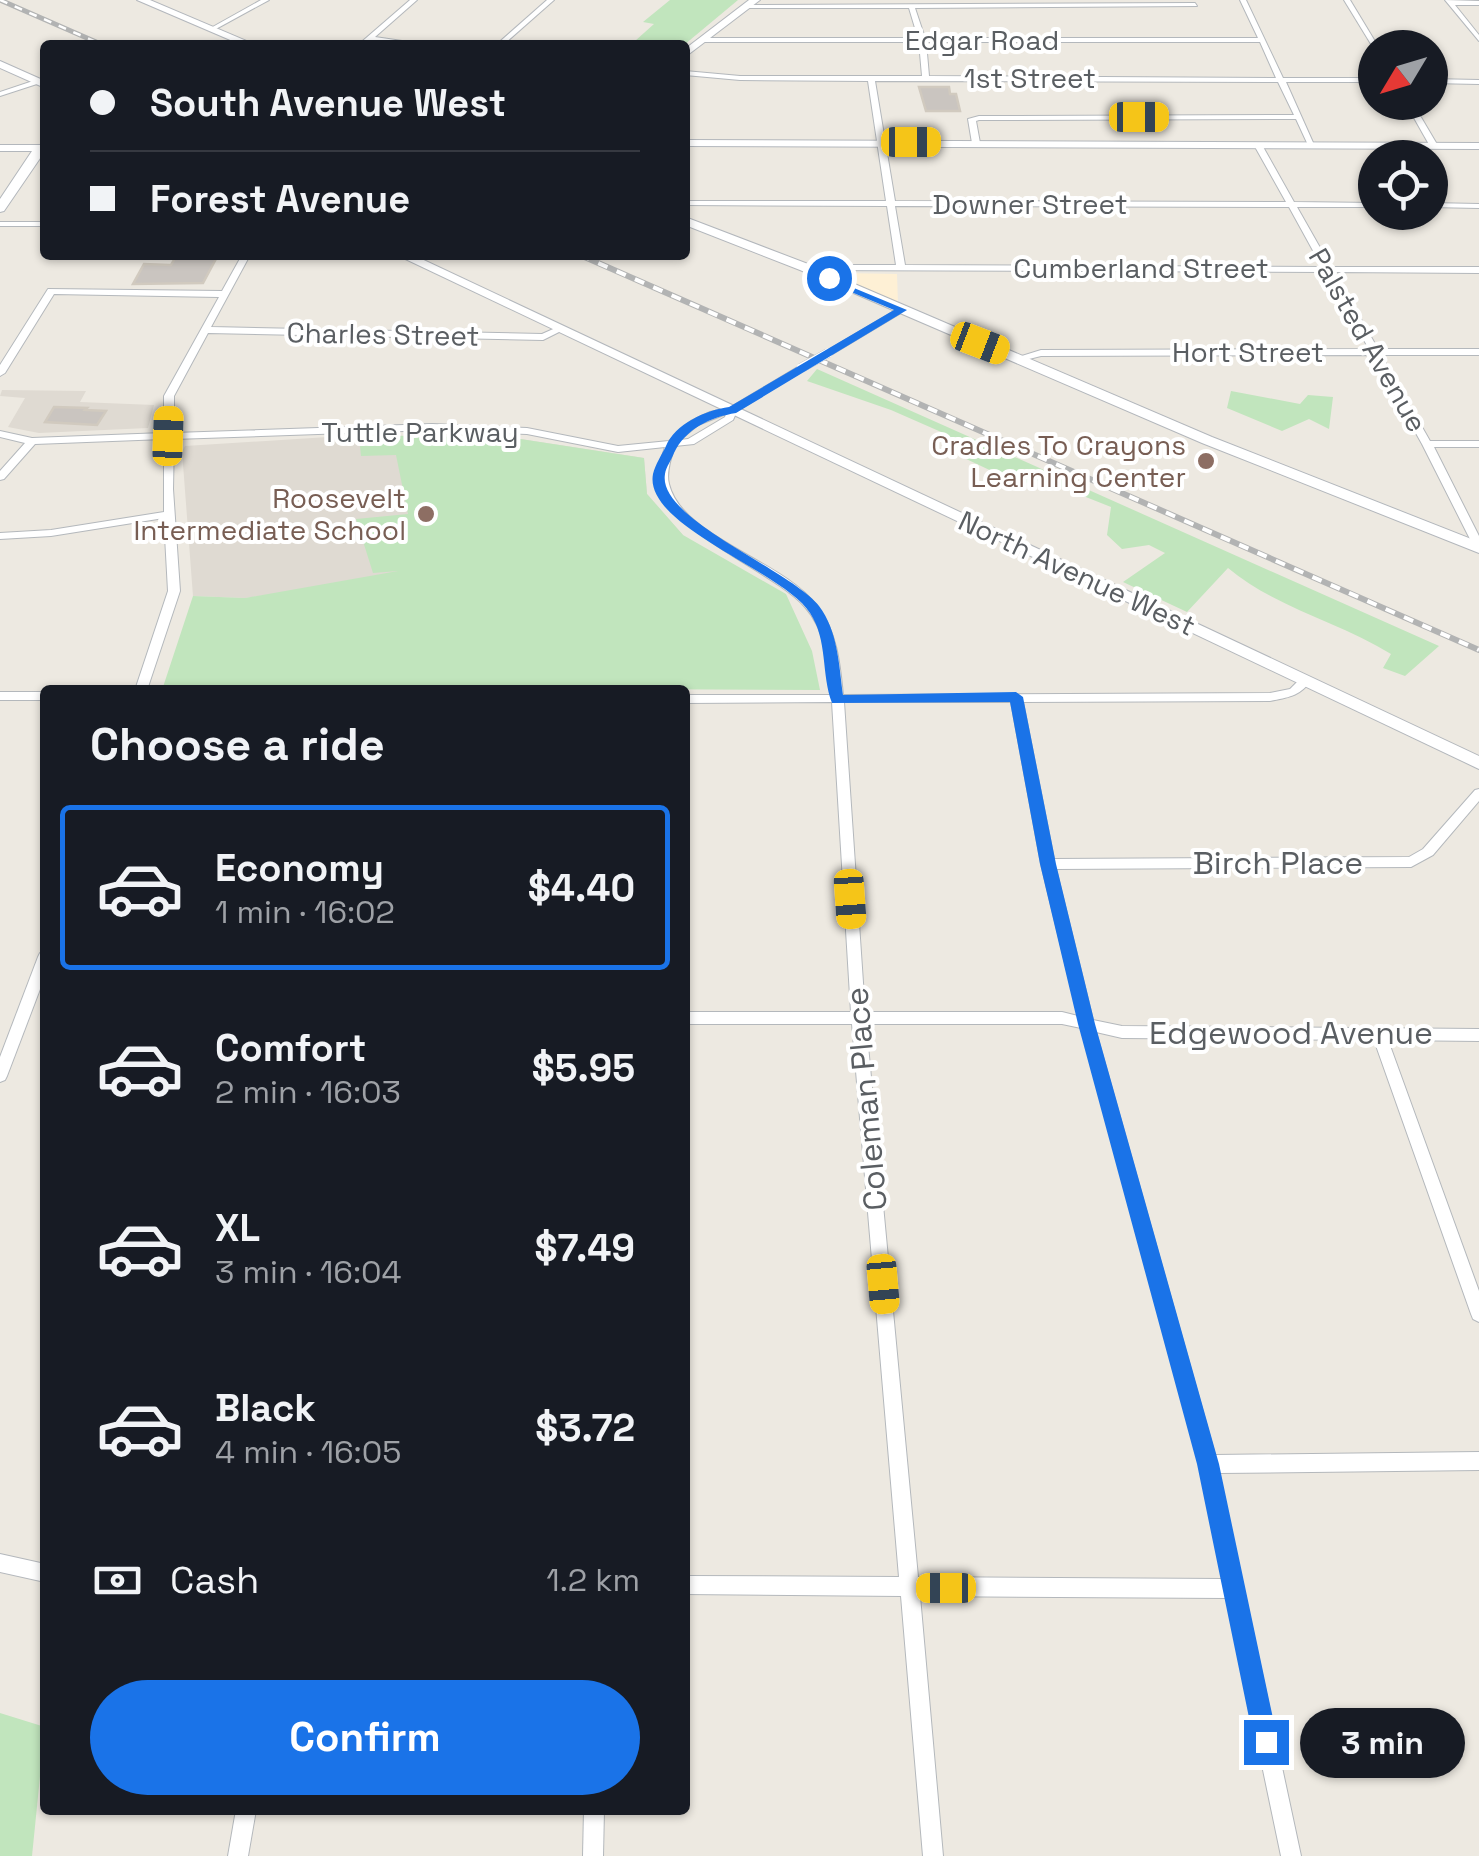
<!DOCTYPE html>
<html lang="en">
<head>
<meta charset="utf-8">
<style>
	:root { --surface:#171b24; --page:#242831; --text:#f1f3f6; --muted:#9ea1a6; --line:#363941; --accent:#1a73e8 }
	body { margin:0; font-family:"Space Grotesk",sans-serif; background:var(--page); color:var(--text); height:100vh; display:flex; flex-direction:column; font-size:38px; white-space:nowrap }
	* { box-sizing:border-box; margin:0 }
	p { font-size:32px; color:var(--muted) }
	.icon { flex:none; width:55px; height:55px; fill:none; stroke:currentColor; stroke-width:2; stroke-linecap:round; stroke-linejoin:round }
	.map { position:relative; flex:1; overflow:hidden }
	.side { position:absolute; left:40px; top:685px; width:650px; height:1130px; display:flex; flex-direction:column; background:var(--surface); border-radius:10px; box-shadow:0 2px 8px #0004 }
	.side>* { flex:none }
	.top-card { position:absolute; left:40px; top:40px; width:650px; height:220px; border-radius:10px; box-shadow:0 2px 8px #0004; display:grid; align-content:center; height:220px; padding:0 50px; background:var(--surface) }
	.needle { width:65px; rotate:232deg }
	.controls { position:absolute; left:1358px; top:30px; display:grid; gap:20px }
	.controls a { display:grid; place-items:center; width:90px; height:90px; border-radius:50%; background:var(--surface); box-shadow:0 2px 8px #0004; font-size:50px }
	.end { position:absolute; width:45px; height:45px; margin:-22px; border:12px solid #1a73e8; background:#fff; box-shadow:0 0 0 5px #fff }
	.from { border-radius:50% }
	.bubble { position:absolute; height:70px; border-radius:35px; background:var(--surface); box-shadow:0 2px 8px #0004; font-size:32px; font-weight:700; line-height:70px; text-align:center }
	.car { position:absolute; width:30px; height:60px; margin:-30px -15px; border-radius:12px; box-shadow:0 0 8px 2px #0007; background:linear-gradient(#f5c518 24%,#345 0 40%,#f5c518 0 76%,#345 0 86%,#f5c518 0) }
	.top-card b { display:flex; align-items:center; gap:35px; height:95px; font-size:38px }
	.top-card b+b { border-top:2px solid var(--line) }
	.top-card i { width:25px; height:25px; background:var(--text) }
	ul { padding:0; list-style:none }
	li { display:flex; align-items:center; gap:30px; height:165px; margin:0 20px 15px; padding:0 30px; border:5px solid transparent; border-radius:10px }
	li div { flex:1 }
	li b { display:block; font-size:38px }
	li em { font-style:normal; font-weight:700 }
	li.active { border-color:var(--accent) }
	li>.icon { width:90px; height:90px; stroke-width:1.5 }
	h2 { padding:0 50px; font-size:45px; line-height:120px }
	.pay { display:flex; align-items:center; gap:25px; height:110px; padding:0 50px; font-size:38px }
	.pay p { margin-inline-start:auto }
	.primary-button { display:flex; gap:20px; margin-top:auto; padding:20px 50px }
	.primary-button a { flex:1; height:115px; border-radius:60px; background:var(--accent); color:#fff; font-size:40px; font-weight:700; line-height:115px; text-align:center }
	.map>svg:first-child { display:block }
	.commercial { fill:#fef0d5 }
	.education { fill:#dfdad2 }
	.green { fill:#c1e5bd }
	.building { fill:#cac5c0; stroke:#d1cabf; stroke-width:2.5 }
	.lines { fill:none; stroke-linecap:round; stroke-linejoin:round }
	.street-casing { stroke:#b4b8bc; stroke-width:2 }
	.secondary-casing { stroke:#b3b7bc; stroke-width:2 }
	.street { fill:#fff; fill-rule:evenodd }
	.secondary { fill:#fff; fill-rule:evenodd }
	.rail-far1-casing { stroke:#b2b3b3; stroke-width:5 }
	.rail-casing { stroke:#b2b3b3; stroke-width:6 }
	.rail-far1 { stroke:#fff; stroke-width:2.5; stroke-dasharray:8; stroke-linecap:butt }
	.rail { stroke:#fff; stroke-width:4; stroke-dasharray:10; stroke-linecap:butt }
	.street-bridge-casing { stroke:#b4b8bc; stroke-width:10; stroke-linecap:butt }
	.street-bridge { stroke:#fff; stroke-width:9 }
	.route { fill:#1a73e8 }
	.education-dot { fill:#8d6e63; stroke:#fff; stroke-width:4 }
	.labels { text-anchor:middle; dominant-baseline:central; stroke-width:8; stroke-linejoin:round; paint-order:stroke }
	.far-street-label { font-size:28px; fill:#5a5e62; stroke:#fff }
	.far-education-label { font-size:28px; fill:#785e54; stroke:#fff; text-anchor:end }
	.street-label { font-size:32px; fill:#5a5e62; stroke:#fff }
</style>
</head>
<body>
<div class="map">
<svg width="1479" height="1856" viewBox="0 0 1479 1856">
	<rect width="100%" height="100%" fill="#ede9e1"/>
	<polygon class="commercial" points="842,273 897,274 898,303 837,280"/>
	<g class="education">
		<polygon points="2,390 86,391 80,402 154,405 148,428 39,433 8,427 25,398 0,396"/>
		<polygon points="359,435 514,438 644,458 647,494 683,535 245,598 193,596 182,451 185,446"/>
	</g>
	<g class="green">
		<polygon points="670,0 738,0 684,45 635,41 654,24 643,22"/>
		<path d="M817,369L1439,646L1405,676L1383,668L1391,654C1339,622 1274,607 1228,568L1187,612L1123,582L1165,553L1149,545L1122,549L1107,535L1111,507L1043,480L1019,484L943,448L948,435L891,410L807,381Z"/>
		<polygon points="1231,391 1300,404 1308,395 1333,397 1329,429 1309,419 1282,431 1227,408"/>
		<polygon points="359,435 514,438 644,458 647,494 683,535 786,594 812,651 820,690 163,687 193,596 245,598 398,571 373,573 356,519 408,514 396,455 361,456"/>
		<polygon points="0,1713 45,1727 32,1856 0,1856"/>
	</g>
	<g class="building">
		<polygon points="919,87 949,87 950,94 956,94 960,111 926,111"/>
		<polygon points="177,255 218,255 203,283 133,284 144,264 171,265"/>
		<polygon points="54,407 87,408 85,410 106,411 97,425 45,422"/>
	</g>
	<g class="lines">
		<g class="street-casing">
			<g id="street">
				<polygon points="261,0 269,0 214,30 209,29"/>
				<polygon points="410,0 417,0 375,37 429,45 371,40 365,45 358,45"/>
				<polygon points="547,0 554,0 503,45 496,45"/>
				<path d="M1240,0H1246L1283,78H1375V82H1286L1315,147L1308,145L1296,119L979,120L976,121L980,143L976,145L972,143L968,119L979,116L1294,115L1278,82L875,81L895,201L1286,202L1254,145L1258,143L1262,145L1294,202L1375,203V207H1297L1331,267H1479V273L1334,272L1378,349H1479V355H1381L1430,441H1479V447H1434L1479,536V550L1474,547L1422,444L1372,355L1041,356L1017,362L1012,359L1041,350L1369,349L1325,272L804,270L800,267L801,265H896L887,206L685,205V201H886L868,81L740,80L685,75V71L740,76H922L919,42H703L700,40L703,38H918L909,8H748L746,5L1195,3L1197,6L915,8L925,38H1258ZM926,42H1260L1276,78L929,76ZM895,206L1289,207L1322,267L905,265Z"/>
				<polygon points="1344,0 1350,0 1379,48 1374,49"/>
				<polygon points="1445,0 1479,1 1479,5 1455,5 1479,35 1479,41"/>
				<polygon points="1430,79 1479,80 1479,84 1430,83"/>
				<polygon points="36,80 43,82 0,96 0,92"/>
				<polygon points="1405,102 1412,102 1438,146 1437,148 1431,148"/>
				<polygon points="1430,203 1479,204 1479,208 1430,207"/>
				<rect x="0" y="222" width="45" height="4"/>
				<path d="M242,255H250L211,327L542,334L560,326L565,329L543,340L208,333L174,396V433L432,424L527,428L618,446L669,441L691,421L710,412L729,408L801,365L806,368L804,370L737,411L733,420L694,444L675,446C671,457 666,473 669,484C682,538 783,560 817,606C837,631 840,664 843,695L1270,693L1290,689L1301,678H1309L1311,681C1298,697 1289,697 1270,701L1023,702L1054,859L1409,857L1423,849L1475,790L1479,789V801L1433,855L1411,867L1056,869L1093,1020L1122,1026L1479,1029V1041L1388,1040L1479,1291V1322L1473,1319L1471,1314L1374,1040L1122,1038L1096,1032L1215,1455L1479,1452V1470L1219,1473L1301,1856H1281L1227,1598L920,1596L943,1856H923L901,1596L685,1594V1576L899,1577L852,1024H685V1012H851L832,702L685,703V695H831C829,665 826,630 805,607C773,570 657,528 658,478C658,468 662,456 665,447L618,452L527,434L432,430L174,439L173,489L180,591L147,690H135L168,591L164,518L51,536L0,539V533L51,530L164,512V439L35,444L4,479L0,480V471L25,443L0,437V431L32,438L164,433V396L219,297L54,294L5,373L0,376V365L48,289L222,291ZM726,414L725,417L688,439L680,440L698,425ZM844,702H1011L1041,864L1078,1016L1062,1012H865ZM866,1024H1062L1081,1028L1199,1464L1223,1579L918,1577Z"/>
				<polygon points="899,308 906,310 831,355 823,353"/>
				<rect x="0" y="692" width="45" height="8"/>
				<polygon points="45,952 45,976 7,1076 5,1080 0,1082 0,1057 38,957 40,953"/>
				<polygon points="0,1554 45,1564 45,1582 0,1572"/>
				<polygon points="236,1810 256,1810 248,1856 228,1856"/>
				<polygon points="584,1810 604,1810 603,1856 583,1856"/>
			</g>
		</g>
		<g class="secondary-casing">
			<g id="secondary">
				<polygon points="137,0 150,0 256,45 242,45"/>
				<polygon points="749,0 760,0 685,57 685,49"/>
				<polygon points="0,61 45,81 45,88 0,68"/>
				<polygon points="685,140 1479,143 1479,149 685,146"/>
				<polygon points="0,145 45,145 45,151 4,211 0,212 0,199 32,151 0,151"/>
				<polygon points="685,217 808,264 1212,437 1479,542 1479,553 1202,443 800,270 685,225"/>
				<polygon points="397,255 413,255 1479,756 1479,769"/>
			</g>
		</g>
		<use href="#street" class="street"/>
		<use href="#secondary" class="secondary"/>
		<g class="rail-far1-casing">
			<polyline id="rail-far1" points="0,0 103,45"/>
		</g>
		<g class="rail-casing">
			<polyline id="rail" points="580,255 1479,650"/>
		</g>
		<use href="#rail-far1" class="rail-far1"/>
		<use href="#rail" class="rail"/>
		<g class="street-bridge-casing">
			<polyline id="street-bridge" points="801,368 828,353"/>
		</g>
		<use href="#street-bridge" class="street-bridge"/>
	</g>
	<path class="route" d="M825,276L907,310L736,413C711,417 685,429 674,453C672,459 666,467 665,474C657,519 791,570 819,606C838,631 839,665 843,695L1016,692L1023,697L1056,864L1095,1024L1219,1464L1278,1742L1275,1750L1266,1753L1258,1750L1254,1742L1197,1464L1078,1024L1040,864L1010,702L832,703C821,674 828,640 810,613C783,571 643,526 653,474C655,465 662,454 666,446C675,424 706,410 729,407L894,310L825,281Z"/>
	<g class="education-dot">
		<circle cx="1206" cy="461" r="10"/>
		<circle cx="426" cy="514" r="10"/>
	</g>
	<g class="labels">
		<g class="far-street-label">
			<text x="982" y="40">Edgar Road</text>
			<text x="1030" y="78">1st Street</text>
			<text x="1030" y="204">Downer Street</text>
			<text x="1141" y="268">Cumberland Street</text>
			<text transform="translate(383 334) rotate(1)">Charles Street</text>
			<text transform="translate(1368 340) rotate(60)">Palsted Avenue</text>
			<text x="1248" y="352">Hort Street</text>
			<text x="420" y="432">Tuttle Parkway</text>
			<text transform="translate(1077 573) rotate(25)">North Avenue West</text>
		</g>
		<g class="far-education-label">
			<text x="1186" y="445">Cradles To Crayons<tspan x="1186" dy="32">Learning Center</tspan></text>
			<text x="406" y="498">Roosevelt<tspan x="406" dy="32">Intermediate School</tspan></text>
		</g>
		<g class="street-label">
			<text x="1278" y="863">Birch Place</text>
			<text x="1291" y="1033">Edgewood Avenue</text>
			<text transform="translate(866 1099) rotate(-95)">Coleman Place</text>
		</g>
	</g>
</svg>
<div class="controls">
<a><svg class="needle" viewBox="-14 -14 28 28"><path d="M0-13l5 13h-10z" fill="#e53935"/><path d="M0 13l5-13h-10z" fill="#9ea1a6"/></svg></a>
<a><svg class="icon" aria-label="locate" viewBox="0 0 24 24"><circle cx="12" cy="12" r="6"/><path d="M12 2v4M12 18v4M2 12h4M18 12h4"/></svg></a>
</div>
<i class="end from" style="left:829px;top:278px"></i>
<i class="end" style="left:1266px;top:1742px"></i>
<div class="bubble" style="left:1300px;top:1708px;width:165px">3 min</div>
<i class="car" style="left:1139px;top:117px;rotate:90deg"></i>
<i class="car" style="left:911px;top:142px;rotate:90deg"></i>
<i class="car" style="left:980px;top:343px;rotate:111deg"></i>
<i class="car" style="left:168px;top:436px;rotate:2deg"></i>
<i class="car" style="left:850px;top:899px;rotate:176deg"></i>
<i class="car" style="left:883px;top:1284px;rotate:175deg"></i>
<i class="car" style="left:946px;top:1588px;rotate:270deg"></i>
<div class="top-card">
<b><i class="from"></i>South Avenue West</b>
<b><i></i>Forest Avenue</b>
</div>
<section class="side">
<h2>Choose a ride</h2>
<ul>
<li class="active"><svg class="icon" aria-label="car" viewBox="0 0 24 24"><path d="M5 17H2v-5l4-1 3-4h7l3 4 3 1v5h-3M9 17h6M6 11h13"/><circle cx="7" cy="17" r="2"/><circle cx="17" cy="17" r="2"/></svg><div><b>Economy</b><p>1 min · 16:02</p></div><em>$4.40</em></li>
<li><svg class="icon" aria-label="car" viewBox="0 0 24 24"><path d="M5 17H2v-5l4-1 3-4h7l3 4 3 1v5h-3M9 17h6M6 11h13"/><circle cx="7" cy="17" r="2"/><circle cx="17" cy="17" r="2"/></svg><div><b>Comfort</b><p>2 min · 16:03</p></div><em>$5.95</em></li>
<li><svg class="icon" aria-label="car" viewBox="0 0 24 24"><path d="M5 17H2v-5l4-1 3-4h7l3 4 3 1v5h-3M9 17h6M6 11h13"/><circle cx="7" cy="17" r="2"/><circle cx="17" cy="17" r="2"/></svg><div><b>XL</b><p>3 min · 16:04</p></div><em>$7.49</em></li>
<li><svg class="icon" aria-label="car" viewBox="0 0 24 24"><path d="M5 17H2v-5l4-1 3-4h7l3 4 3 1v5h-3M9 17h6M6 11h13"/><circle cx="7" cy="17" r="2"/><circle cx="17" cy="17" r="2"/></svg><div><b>Black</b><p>4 min · 16:05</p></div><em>$3.72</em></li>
</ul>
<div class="pay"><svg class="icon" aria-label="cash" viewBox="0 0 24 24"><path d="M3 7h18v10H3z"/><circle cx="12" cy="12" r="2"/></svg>Cash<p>1.2 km</p></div>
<div class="primary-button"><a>Confirm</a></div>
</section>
</div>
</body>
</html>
